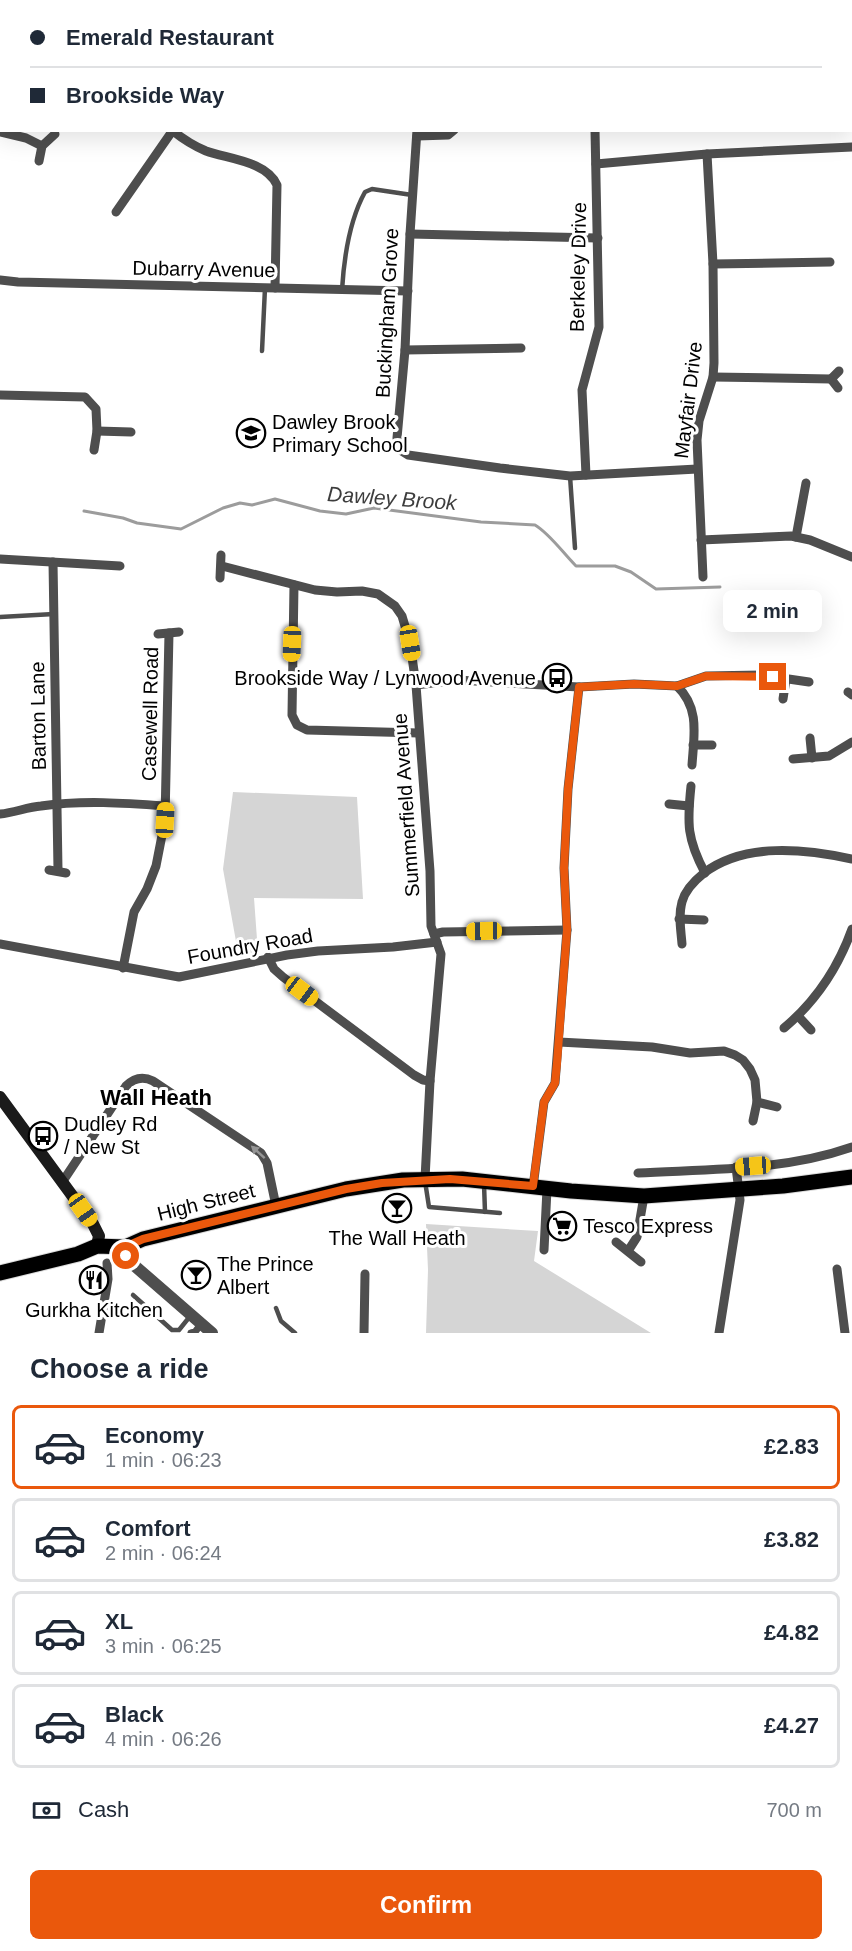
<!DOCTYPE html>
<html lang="en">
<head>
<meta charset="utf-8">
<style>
	:root { --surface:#fff; --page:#f2f2f3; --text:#1f2937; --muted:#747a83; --line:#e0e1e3; --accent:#ea580c }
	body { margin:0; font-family:Arial,sans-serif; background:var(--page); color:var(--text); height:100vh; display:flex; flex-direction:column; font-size:22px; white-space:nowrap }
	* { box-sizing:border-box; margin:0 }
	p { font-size:20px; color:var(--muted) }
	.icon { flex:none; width:33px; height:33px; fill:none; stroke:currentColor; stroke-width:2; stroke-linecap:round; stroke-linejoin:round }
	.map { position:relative; height:1333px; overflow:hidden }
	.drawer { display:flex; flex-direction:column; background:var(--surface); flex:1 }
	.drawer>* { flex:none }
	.guide { position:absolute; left:0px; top:0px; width:852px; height:132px; box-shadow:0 6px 24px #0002; display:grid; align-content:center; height:132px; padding:0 30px; background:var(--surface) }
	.end { position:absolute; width:27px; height:27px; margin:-14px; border:8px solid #ea580c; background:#fff; box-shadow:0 0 0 3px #fff }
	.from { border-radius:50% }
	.bubble { position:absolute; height:42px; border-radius:9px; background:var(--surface); box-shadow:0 6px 24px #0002; font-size:20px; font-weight:800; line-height:42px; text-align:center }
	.car { position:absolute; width:18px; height:36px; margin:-18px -9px; border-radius:8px; box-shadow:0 0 4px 2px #0007; background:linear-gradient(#f5c518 24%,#345 0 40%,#f5c518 0 76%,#345 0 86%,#f5c518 0) }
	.guide b { display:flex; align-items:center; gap:21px; height:57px; font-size:22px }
	.guide b+b { border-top:2px solid var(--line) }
	.guide i { width:15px; height:15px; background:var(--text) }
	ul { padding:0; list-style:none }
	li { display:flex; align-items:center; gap:18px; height:84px; margin:0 12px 9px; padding:0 18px; border:3px solid var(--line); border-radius:9px }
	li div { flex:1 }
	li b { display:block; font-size:22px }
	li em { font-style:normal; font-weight:800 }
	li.active { border-color:var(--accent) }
	li>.icon { width:54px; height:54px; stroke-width:1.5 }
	h2 { padding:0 30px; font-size:27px; line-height:72px }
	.pay { display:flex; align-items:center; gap:15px; height:66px; padding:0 30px; font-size:22px }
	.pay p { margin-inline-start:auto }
	.button { display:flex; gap:12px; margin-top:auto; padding:12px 30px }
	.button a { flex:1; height:69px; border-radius:9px; background:var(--accent); color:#fff; font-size:24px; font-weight:800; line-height:69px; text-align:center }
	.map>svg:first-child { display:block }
	.green { fill:#d5d5d5 }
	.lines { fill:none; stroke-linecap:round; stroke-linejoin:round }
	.stream { stroke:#9c9c9c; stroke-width:3 }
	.trunk-casing { stroke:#dbdbdb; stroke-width:17 }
	.service { stroke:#4e4e4e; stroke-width:4.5 }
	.pedestrian { stroke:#4e4e4e; stroke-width:7 }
	.minor { stroke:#4e4e4e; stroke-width:9 }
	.tertiary { stroke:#4e4e4e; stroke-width:12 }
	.secondary { stroke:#1b1b1b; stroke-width:12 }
	.trunk { stroke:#000; stroke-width:15 }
	.oneway { fill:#959595 }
	.route { stroke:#ea580c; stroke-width:8 }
	.labels { text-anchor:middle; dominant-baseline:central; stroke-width:6; stroke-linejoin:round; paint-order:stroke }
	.street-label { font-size:20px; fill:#000; stroke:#fff }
	.poi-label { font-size:20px; fill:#000; stroke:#fff; text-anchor:start }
	.water-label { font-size:21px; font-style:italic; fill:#3d3d3d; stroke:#fff }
	.quarter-label { font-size:22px; font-weight:bold; fill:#000; stroke:#fff }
</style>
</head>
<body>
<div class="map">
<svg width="852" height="1333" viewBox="0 0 852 1333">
	<rect width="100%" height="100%" fill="#fff"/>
	<g class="green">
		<polygon points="233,792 357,797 363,899 254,898 258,953 239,958 223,869"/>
		<polygon points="426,1224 538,1231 534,1261 651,1333 426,1333 428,1270"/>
	</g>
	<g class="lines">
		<path class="stream" d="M84,511L123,518L137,523L181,529L223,508L240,503L252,505L275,499L320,511L346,514L374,508L481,522L535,525C550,534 563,553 576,566H615L631,572L656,589L720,587"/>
		<g class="trunk-casing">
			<g id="trunk">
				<polyline points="13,2 14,0"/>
				<polyline points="0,21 2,18"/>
				<polyline points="0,1273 78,1254 97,1246 125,1247 143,1239 346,1189 403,1180 462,1179 571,1191 644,1196 783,1186 852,1177"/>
			</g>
		</g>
		<g class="service">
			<polyline points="0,28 2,29"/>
			<path d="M342,290C344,257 349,221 365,192L372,189L412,195"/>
			<polyline points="262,351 265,288"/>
			<polyline points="570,476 575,548"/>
			<polyline points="0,617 54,614"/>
			<polyline points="425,1181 429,1207 500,1213"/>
			<polyline points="484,1184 485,1212"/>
			<polyline points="133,1295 172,1330 179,1330 191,1315"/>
			<polyline points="276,1308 281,1321 295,1333"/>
		</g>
		<polyline class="pedestrian" points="191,1333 195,1332 201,1324"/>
		<g class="minor">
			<polyline points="536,0 539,2"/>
			<polyline points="275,2 276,0"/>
			<polyline points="492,2 493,0"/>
			<polyline points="417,130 410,234 405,350 397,438 400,450 408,455 500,468 570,476 697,469"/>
			<path d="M173,131C183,139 194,146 206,151C228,159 266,161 277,185L275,288"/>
			<polyline points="0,132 26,138 42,146"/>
			<polyline points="417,136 448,135 454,130"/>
			<polyline points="39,161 42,146 55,134"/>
			<polyline points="596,164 707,154 852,147"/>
			<polyline points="116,212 173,130"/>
			<polyline points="410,234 598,238"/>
			<polyline points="713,264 830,262"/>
			<polyline points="0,280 18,282 408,291"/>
			<polyline points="405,350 521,348"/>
			<polyline points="713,377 831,379"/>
			<polyline points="838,388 831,379 839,371"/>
			<polyline points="0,395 85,397 96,409 97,431 94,450"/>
			<polyline points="97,431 131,432"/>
			<polyline points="586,475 582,390 599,327 595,130"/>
			<polyline points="796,537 806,483"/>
			<polyline points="701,540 791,536 810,540 852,557"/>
			<polyline points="0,559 120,566"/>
			<polyline points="53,562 58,870"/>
			<polyline points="222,566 315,590 337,592 362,591 378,594 395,606 402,616 410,643 416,685 430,871 431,926 441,954 430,1081 425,1179"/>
			<polyline points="703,577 697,440 699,421 713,377 714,363 713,264 707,154"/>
			<polyline points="220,578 221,555"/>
			<polyline points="294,585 292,715 297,725 307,730 419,733"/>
			<polyline points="158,634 179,632"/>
			<polyline points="416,685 457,680 579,687 634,684 677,686 706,676 761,675 809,682"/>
			<path d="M677,686C700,708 694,735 692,765"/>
			<polyline points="848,692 852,695"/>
			<polyline points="783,699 786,679"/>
			<polyline points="810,738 812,758"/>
			<polyline points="693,745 712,745"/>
			<polyline points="793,759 829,756 852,742"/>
			<path d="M691,786C687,824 687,839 705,873"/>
			<polyline points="669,804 689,806"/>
			<path d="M0,814C14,813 27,807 41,806C82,800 125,803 166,806"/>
			<polyline points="49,870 66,873"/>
			<polyline points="679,919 704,920"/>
			<polyline points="434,934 443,932 567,930"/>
			<polyline points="0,944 179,977 287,955 318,951 393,947 437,942"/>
			<path d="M682,944C681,930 678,916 682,902C685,890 694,881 704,873C745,842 805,849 852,859"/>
			<polyline points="268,957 274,969 283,977 414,1075 423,1080 430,1081"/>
			<polyline points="123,968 134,912 147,889 156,866 165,820 169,633"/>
			<polyline points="798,1016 811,1030"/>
			<path d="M784,1028C815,1002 838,968 852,929"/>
			<polyline points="559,1042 652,1047 690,1053 724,1051 735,1055 743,1060 750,1069 755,1080 757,1102 753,1121"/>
			<polyline points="757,1102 777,1107"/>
			<path d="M638,1173C709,1169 784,1171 852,1147"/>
			<path d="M63,1181L126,1086C134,1078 143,1076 153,1081L261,1153L267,1163L276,1206"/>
			<polyline points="533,1187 544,1102 555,1083 567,930 564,868 568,789 579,687"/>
			<polyline points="616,1242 641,1262"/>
			<polyline points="544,1250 547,1189"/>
			<polyline points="628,1251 637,1237 644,1196"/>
			<polyline points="837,1269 845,1333"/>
			<polyline points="99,1333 108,1279 107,1263"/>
			<polyline points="364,1333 365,1274"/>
			<polyline points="719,1333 740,1200 736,1167"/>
		</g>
		<polyline class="tertiary" points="125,1247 125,1254 136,1267 212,1333"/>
		<polyline class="secondary" points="0,1097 93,1224 99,1236 97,1246"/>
		<use href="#trunk" class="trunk"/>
	</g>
	<defs><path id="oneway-solid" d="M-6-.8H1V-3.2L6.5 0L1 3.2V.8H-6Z" transform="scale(1.5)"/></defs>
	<use class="oneway" href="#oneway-solid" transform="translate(258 1152) rotate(-138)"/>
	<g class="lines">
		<polyline class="route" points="126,1256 125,1247 143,1239 346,1189 382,1183 450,1179 533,1186 544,1102 555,1083 557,1063 567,930 564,868 568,789 579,687 634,684 677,686 706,676 773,677"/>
	</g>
	<defs>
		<g id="school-ring" transform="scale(1.5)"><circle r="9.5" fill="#fff" stroke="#000" stroke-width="1.5"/><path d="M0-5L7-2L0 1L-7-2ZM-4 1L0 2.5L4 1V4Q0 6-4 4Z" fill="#000"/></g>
		<g id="bus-ring" transform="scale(1.5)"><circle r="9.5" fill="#fff" stroke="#000" stroke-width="1.5"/><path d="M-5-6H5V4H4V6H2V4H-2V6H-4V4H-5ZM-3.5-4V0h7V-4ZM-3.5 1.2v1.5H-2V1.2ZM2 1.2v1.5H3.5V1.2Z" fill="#000"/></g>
		<g id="bar-ring" transform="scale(1.5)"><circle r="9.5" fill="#fff" stroke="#000" stroke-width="1.5"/><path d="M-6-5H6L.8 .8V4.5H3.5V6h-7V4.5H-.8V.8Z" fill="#000"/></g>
		<g id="supermarket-ring" transform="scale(1.5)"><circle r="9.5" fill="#fff" stroke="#000" stroke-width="1.5"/><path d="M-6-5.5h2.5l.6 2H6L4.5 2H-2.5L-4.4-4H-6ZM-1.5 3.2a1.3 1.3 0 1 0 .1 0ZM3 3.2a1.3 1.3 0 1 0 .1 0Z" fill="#000"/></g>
		<g id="restaurant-ring" transform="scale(1.5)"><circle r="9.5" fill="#fff" stroke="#000" stroke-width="1.5"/><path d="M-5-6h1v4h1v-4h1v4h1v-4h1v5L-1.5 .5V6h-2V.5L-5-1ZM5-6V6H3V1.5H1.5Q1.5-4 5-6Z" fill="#000"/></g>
	</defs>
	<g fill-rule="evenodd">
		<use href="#school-ring" x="251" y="433"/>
		<use href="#bus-ring" x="557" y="678"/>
		<use href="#bus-ring" x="43" y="1136"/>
		<use href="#bar-ring" x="397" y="1208"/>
		<use href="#supermarket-ring" x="562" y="1226"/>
		<use href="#bar-ring" x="196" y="1275"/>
		<use href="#restaurant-ring" x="94" y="1280"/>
	</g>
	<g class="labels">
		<g class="street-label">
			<text transform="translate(578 267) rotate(-89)">Berkeley Drive</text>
			<text transform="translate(204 269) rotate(1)">Dubarry Avenue</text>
			<text transform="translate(387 313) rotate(-87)">Buckingham Grove</text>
			<text transform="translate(688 400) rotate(-83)">Mayfair Drive</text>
			<text transform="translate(150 714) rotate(-89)">Casewell Road</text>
			<text transform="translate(38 716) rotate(-91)">Barton Lane</text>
			<text transform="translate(406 805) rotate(-94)">Summerfield Avenue</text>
			<text transform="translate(250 946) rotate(-10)">Foundry Road</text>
			<text transform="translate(206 1202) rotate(-14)">High Street</text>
		</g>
		<g class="poi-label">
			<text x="272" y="422">Dawley Brook<tspan x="272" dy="23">Primary School</tspan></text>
			<text x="536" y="678" text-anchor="end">Brookside Way / Lynwood Avenue</text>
			<text x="64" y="1124">Dudley Rd<tspan x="64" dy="23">/ New St</tspan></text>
			<text x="583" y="1226">Tesco Express</text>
			<text x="397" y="1238" text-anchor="middle">The Wall Heath</text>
			<text x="217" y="1264">The Prince<tspan x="217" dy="23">Albert</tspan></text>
			<text x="94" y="1310" text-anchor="middle">Gurkha Kitchen</text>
		</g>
		<g class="water-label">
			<text transform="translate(392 498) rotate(4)">Dawley Brook</text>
		</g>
		<g class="quarter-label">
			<text x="156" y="1097">Wall Heath</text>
		</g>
	</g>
</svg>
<i class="end from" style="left:126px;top:1256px"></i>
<i class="end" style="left:773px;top:677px"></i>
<div class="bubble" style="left:723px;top:590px;width:99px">2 min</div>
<i class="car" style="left:410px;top:643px;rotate:171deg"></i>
<i class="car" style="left:292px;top:644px;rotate:182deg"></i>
<i class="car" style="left:165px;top:820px;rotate:3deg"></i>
<i class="car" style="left:484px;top:931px;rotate:269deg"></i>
<i class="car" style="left:302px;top:991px;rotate:127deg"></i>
<i class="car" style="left:753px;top:1166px;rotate:266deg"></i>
<i class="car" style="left:83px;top:1210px;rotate:145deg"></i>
<div class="guide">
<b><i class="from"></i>Emerald Restaurant</b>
<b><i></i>Brookside Way</b>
</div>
</div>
<section class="drawer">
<h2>Choose a ride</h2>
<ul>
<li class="active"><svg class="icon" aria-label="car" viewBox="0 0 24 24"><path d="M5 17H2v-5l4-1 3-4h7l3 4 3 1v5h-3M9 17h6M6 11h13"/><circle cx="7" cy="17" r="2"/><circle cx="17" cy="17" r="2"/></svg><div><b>Economy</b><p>1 min · 06:23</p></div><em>£2.83</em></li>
<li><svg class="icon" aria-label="car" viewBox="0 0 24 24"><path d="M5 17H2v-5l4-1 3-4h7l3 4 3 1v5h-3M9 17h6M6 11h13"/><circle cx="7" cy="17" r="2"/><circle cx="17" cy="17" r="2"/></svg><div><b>Comfort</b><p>2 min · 06:24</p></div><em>£3.82</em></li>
<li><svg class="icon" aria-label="car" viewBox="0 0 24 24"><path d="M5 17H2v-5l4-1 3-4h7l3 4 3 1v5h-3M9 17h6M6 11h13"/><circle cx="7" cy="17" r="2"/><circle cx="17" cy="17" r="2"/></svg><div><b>XL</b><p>3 min · 06:25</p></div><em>£4.82</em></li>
<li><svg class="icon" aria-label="car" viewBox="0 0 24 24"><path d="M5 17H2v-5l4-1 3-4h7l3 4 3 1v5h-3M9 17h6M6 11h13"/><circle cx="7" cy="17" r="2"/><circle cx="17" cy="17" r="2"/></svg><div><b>Black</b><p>4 min · 06:26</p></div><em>£4.27</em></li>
</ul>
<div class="pay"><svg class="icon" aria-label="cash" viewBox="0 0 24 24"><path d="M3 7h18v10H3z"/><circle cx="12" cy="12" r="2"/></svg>Cash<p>700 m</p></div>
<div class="button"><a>Confirm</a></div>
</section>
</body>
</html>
